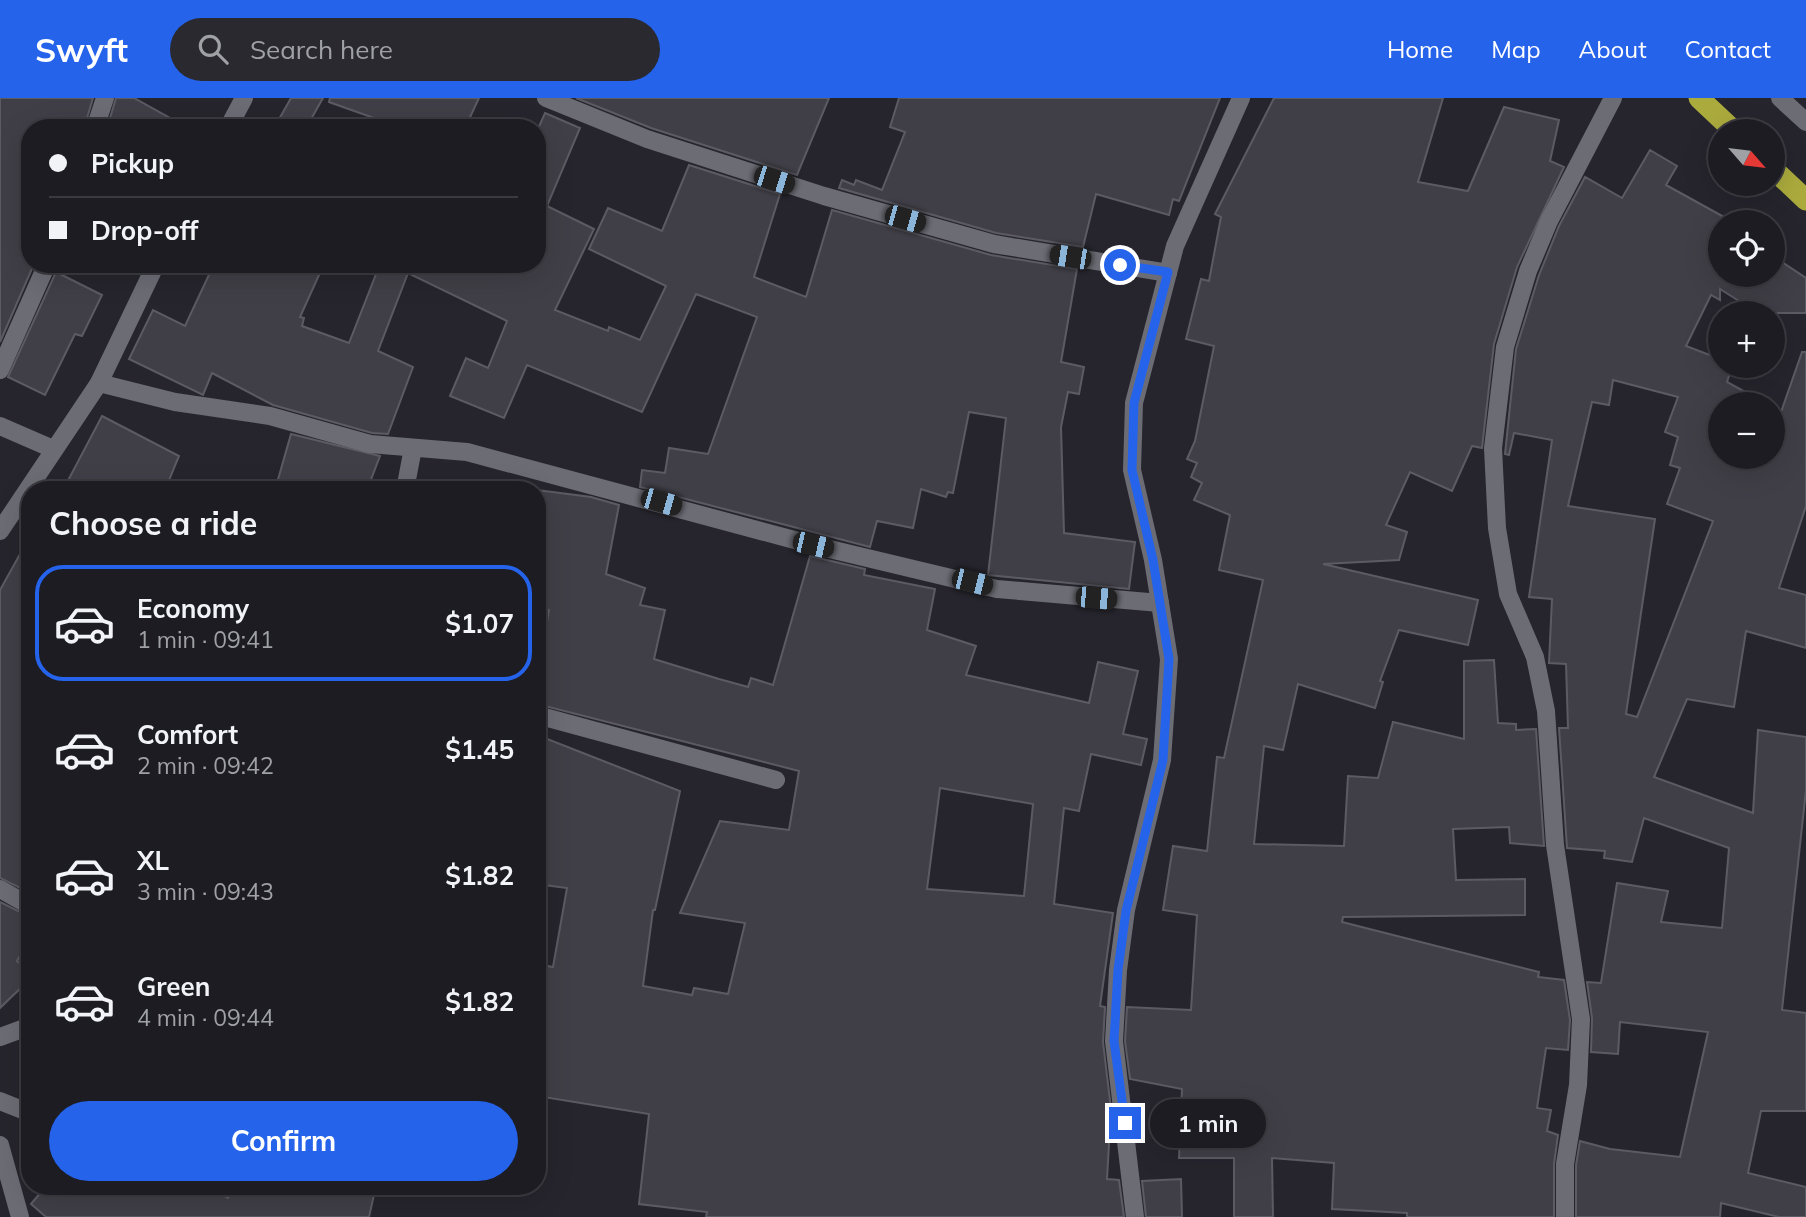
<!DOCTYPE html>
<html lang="en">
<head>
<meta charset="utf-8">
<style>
	:root { --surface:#1c1c22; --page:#29292f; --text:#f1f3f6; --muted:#a0a1a5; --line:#3a3a40; --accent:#2563eb }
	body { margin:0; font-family:Mulish,sans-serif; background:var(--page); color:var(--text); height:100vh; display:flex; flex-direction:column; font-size:26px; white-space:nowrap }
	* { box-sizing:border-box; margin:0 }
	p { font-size:23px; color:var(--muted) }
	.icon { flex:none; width:38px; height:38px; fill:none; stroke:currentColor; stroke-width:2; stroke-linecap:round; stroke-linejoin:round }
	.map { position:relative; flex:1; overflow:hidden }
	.details { position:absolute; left:21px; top:383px; width:525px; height:714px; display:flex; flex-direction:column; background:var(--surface); border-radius:28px; box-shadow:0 7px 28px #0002,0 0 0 2px var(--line) }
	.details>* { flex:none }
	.top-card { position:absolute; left:21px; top:21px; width:525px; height:154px; border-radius:28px; box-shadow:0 7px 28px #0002,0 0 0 2px var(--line); display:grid; align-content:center; height:154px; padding:0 28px; background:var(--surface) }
	.needle { width:46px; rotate:118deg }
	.buttons { position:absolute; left:1708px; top:21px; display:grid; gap:14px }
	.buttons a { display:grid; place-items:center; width:77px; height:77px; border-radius:50%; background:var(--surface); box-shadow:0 7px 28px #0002,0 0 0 2px var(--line); font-size:35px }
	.end { position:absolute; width:32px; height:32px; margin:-16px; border:9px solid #2563eb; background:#fff; box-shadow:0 0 0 4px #fff }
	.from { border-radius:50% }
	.bubble { position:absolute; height:49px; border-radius:24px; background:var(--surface); box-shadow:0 7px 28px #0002,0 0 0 2px var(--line); font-size:23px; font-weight:700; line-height:49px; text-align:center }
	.car { position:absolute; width:21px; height:42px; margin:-21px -10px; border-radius:9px; box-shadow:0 0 5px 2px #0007; background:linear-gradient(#222 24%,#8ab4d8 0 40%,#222 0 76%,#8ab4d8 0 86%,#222 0) }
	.top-card b { display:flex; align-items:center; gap:24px; height:66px; font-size:26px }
	.top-card b+b { border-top:2px solid var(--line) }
	.top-card i { width:18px; height:18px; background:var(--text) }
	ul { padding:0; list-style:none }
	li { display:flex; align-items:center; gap:21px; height:116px; margin:0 14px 10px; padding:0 14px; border:4px solid transparent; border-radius:28px }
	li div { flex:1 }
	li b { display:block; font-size:26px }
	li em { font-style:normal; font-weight:700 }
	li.on { border-color:var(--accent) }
	li>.icon { width:63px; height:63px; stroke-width:1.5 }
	h2 { padding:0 28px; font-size:32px; line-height:84px }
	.primary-button { display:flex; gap:14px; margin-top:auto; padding:14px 28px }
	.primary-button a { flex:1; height:80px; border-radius:42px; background:var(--accent); color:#fff; font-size:28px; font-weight:700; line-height:80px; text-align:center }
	header { display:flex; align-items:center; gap:42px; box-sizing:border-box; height:98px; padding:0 35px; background:var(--accent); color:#fff }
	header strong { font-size:33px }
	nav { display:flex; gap:38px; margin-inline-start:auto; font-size:24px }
	.search { width:490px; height:63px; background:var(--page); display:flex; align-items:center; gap:18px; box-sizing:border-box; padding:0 24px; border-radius:38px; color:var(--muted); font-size:26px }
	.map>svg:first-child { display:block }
	.building { fill:#403f47; stroke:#5c5b64; stroke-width:2; fill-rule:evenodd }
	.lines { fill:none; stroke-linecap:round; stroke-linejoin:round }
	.street { stroke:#6c6c75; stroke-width:18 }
	.highway { stroke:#aaaa3d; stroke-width:21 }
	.route { stroke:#2563eb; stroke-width:9 }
</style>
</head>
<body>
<header>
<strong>Swyft</strong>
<div class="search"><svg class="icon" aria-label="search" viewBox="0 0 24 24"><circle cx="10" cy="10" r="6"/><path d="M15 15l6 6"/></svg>Search here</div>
<nav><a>Home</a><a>Map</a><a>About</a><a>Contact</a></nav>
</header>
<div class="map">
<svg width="1806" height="1119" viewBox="0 0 1806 1119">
	<rect width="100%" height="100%" fill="#26252d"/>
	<g class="building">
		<polygon points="0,0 93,0 84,30 30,30 30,166 34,166 0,244"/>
		<polygon points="116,0 134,0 188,30 107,30"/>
		<polygon points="291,0 323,0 306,30 274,30"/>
		<polygon points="330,0 479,0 465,30 402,30 329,4"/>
		<polygon points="576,0 829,0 797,77 651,30"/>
		<polygon points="899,0 1220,0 1179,103 1173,101 1169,117 1096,96 1083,149 996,135 839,90 842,82 854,87 856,82 882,92 905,34 890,29"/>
		<polygon points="1274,0 1443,0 1418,84 1468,93 1504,9 1559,22 1550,63 1564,69 1517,169 1494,246 1482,350 1472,348 1452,393 1410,374 1386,427 1407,434 1399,462 1323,466 1478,502 1468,547 1399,532 1380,583 1383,584 1375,610 1298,586 1283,652 1264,648 1254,746 1344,748 1348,678 1378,680 1393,624 1464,641 1464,563 1494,562 1498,625 1516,626 1516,632 1536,631 1544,748 1510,745 1509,729 1453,731 1456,782 1525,781 1525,817 1343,819 1342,824 1539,874 1538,879 1564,882 1570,922 1568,952 1546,950 1537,1010 1551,1012 1547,1033 1558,1037 1554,1066 1554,1119 1407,1119 1407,1115 1332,1111 1334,1065 1272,1060 1273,1119 1234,1119 1234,1060 1179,1060 1182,991 1130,981 1125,943 1127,909 1191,912 1197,817 1163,812 1173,748 1207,753 1217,659 1224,660 1263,482 1219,472 1230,417 1194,402 1202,385 1191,379 1197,365 1187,361 1195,343 1214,248 1186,241 1201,181 1209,183 1221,119 1215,116"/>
		<polygon points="545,15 580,30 547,108 594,131 555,212 608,233 609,229 640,242 666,188 589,151 608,110 662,133 689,67 780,96 754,179 806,199 832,112 991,157 1077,171 1061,264 1084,269 1079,296 1068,294 1061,329 1064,435 1135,444 1129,491 988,477 1006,320 969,314 953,395 948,394 946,399 921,391 913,430 877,423 870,449 640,389 642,372 665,375 669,350 708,356 757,219 696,196 642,314 527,267 504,320 450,298 466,260 488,270 507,223 408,175 378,253 413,269 388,336 372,335 273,307 212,275 203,297 129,261 153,212 185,228 214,166 324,166 300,219 304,220 302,228 349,245 380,166 537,166 537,33"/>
		<path d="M1650,52L1677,68L1666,87L1733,124H1720V177H1773V158L1806,180V215H1758L1720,191V202L1711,197L1686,248L1720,261V268H1732L1727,284L1767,306H1720V359H1773V309L1781,314L1802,254H1806V408L1779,490L1806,497V550L1746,533L1734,609L1687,601L1654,679L1753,715L1758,632L1806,639V692L1782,912L1806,915V1013H1761L1748,1075L1806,1089V1119H1779L1721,1105L1720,1119H1576V1067L1580,1043L1610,1051L1680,1059L1708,934L1620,924L1618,956L1591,954L1592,920L1587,884L1601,885L1617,785L1668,793L1661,824L1722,830L1729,750L1644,720L1632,764L1604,760L1605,753L1567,750L1559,630H1568L1566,566L1549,565L1552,501L1529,499L1552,342L1514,335L1509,357L1505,356L1516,251L1539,177L1559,128L1585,79L1622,100ZM1613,282L1678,299L1665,334L1678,339L1670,367L1680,370L1667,406L1713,423L1637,619L1626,616L1655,421L1568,408L1592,304L1609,307Z"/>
		<polygon points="56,174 102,197 82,238 75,236 45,297 8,279"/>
		<polygon points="102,318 179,358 165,392 63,392"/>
		<polygon points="291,336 380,358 367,392 275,392"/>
		<path d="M537,392L591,399L619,407L606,476L645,490L640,507L665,512L654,561L719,581L748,589L751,580L773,587L810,458L865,471L864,477L935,491L927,532L976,548L966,577L1089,605L1098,564L1138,573L1123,636L1147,641L1141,667L1091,656L1079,713L1064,710L1054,806L1113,815L1100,908L1105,909L1103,944L1111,1011L1107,1081L1119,1082L1124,1119H706L707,1114L639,1106L649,1016L537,998V866L553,869L567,790L537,786V637L680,693L655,812H653L643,888L692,897L694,890L728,896L745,825L680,815L720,723L789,732L799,673L537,606V581L549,512L537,506ZM940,690L1033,706L1024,798L927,791Z"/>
		<polygon points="30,438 30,795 0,780 0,492"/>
		<polygon points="0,804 30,819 30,840 17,863 30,874 30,881 0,910"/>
		<polygon points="1181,1081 1182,1119 1146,1119 1142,1083"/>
		<polygon points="46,1088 206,1088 228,1100 235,1088 376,1088 369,1119 46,1119 31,1106"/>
	</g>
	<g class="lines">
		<g class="street">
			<polyline points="546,0 647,41 824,98 994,146 1168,175"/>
			<polyline points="1780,0 1806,24"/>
			<polyline points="95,30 105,0"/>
			<polyline points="228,30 244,0"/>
			<polyline points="0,272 47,166"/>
			<polyline points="99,285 175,304 270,318 370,346 467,354 813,447 997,491 1160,505"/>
			<polyline points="0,328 53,351"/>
			<polyline points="405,392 413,350"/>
			<polyline points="0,433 99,285 156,166"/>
			<polyline points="537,617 776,682"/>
			<polyline points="0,791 30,808"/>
			<polyline points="0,939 30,928"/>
			<polyline points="0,1003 30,1015"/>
			<polyline points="0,1047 20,1119"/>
			<polyline points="1135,1119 1114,943 1118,872 1126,812 1162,662 1169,561 1153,462 1132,372 1134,305 1175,148 1241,0"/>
			<polyline points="1565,1119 1565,1066 1578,987 1581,921 1555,747 1546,613 1535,559 1508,496 1497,430 1493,350 1505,249 1528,173 1549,123 1613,0"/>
		</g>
		<g class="highway">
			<polyline points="1699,0 1734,33"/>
			<polyline points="1773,71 1806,102"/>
		</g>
	</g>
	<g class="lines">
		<polyline class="route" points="1120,167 1168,174 1134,305 1132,372 1153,462 1169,561 1163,662 1126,813 1118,872 1114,943 1125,1025"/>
	</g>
</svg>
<div class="buttons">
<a><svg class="needle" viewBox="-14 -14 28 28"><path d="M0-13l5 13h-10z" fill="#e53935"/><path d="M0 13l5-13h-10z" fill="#a0a1a5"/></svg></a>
<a><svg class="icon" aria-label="locate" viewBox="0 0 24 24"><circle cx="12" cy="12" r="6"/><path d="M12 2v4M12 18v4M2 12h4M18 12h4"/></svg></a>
<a>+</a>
<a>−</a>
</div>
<i class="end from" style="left:1120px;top:167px"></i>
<i class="end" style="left:1125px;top:1025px"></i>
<div class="bubble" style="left:1150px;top:1001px;width:116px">1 min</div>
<i class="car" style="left:774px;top:82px;rotate:108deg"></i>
<i class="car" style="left:905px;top:121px;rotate:106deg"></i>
<i class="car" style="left:1070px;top:159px;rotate:279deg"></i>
<i class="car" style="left:661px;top:404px;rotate:106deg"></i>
<i class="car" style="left:813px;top:447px;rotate:103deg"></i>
<i class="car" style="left:972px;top:484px;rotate:104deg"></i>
<i class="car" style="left:1096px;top:500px;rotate:95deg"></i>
<div class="top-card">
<b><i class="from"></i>Pickup</b>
<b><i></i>Drop-off</b>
</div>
<section class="details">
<h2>Choose a ride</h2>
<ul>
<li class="on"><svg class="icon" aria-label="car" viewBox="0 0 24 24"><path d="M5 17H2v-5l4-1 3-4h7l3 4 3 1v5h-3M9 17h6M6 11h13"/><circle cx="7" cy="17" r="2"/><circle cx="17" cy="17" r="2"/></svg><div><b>Economy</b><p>1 min · 09:41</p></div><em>$1.07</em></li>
<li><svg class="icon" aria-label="car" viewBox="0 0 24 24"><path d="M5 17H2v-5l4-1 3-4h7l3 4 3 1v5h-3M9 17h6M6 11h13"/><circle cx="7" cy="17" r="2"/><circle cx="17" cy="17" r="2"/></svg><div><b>Comfort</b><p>2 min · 09:42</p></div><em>$1.45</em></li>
<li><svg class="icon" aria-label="car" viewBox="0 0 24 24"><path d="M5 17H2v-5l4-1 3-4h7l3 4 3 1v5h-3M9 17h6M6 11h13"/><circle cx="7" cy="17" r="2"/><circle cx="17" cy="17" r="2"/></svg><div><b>XL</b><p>3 min · 09:43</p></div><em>$1.82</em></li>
<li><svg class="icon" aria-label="car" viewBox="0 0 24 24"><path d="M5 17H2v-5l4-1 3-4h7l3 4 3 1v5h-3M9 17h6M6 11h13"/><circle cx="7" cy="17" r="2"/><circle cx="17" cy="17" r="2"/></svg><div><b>Green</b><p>4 min · 09:44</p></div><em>$1.82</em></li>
</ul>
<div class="primary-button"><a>Confirm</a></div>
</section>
</div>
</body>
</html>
